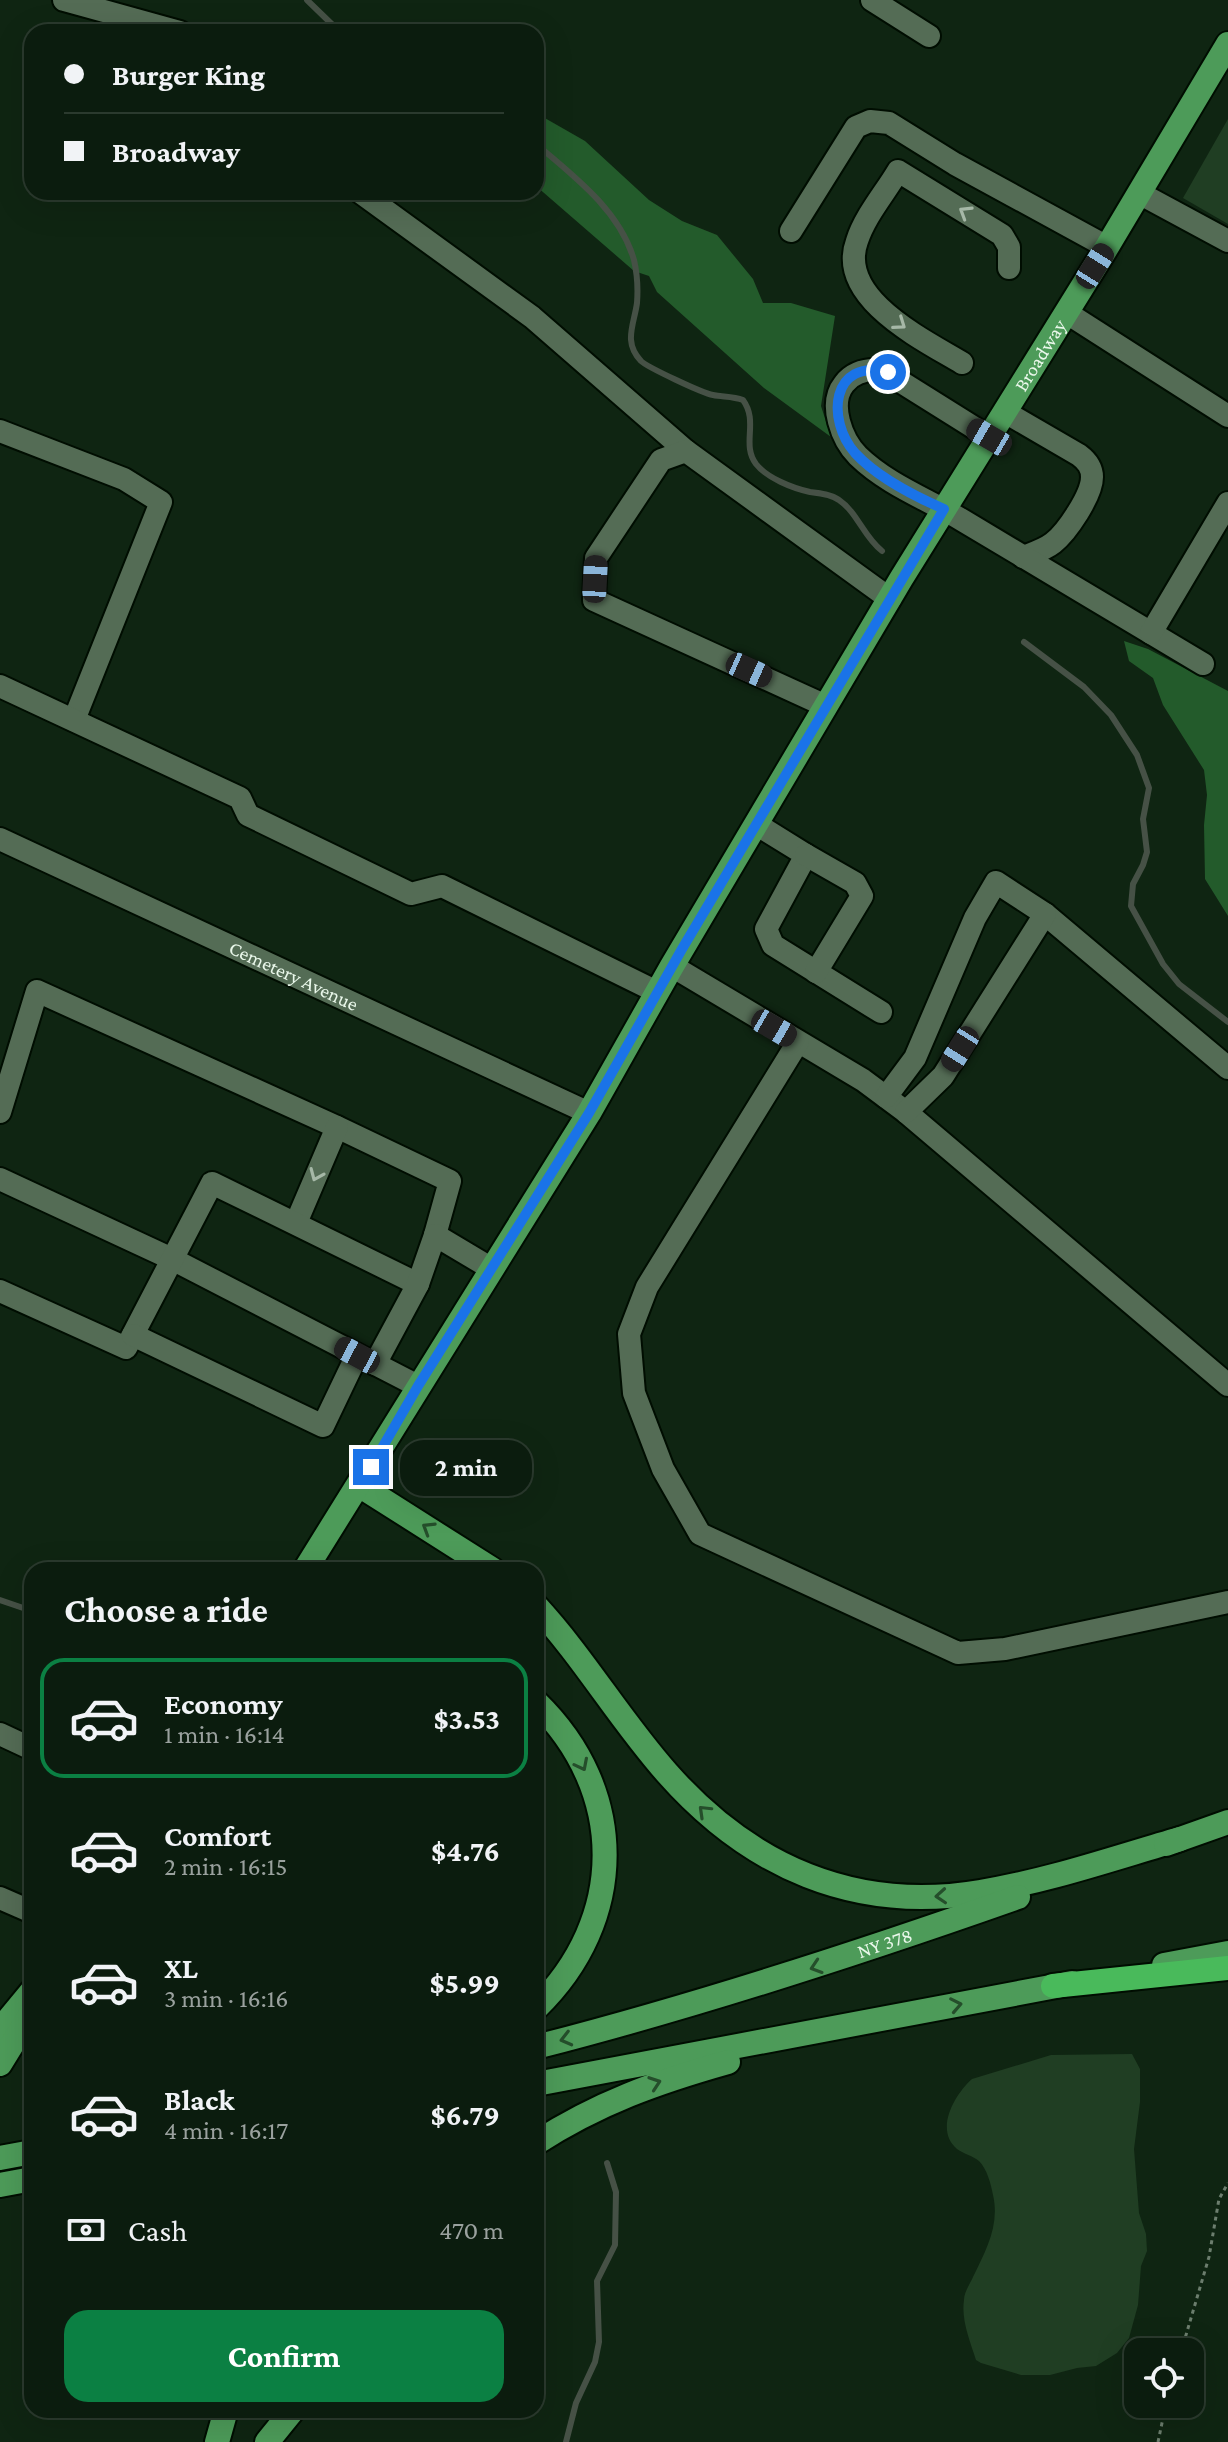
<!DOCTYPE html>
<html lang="en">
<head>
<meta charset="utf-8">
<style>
	:root { --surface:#0b1c0e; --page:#19291c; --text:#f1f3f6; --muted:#9aa19e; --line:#2b3a2e; --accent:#0b8043 }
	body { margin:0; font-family:"Crimson Pro",serif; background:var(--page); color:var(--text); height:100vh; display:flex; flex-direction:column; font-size:30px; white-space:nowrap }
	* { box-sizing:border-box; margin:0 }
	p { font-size:26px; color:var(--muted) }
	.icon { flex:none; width:44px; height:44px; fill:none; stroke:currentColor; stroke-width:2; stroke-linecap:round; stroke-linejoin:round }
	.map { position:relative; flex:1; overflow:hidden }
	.details { position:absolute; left:24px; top:1562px; width:520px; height:856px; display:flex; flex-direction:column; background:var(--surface); border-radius:24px; box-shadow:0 8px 32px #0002,0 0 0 2px var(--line) }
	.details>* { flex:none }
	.guide { position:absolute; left:24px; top:24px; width:520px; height:176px; border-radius:24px; box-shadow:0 8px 32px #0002,0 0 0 2px var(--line); display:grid; align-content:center; height:176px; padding:0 40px; background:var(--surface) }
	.buttons { position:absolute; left:1124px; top:2338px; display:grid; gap:16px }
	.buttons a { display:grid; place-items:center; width:80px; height:80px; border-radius:16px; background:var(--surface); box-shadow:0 8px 32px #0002,0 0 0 2px var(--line); font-size:40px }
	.end { position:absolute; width:36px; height:36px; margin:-18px; border:10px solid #1a73e8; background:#fff; box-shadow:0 0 0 4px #fff }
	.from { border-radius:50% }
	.bubble { position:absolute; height:56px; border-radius:24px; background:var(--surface); box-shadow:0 8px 32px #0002,0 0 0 2px var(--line); font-size:26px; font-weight:700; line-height:56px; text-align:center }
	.car { position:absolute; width:24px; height:48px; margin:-24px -12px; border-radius:10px; box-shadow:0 0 6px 2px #0007; background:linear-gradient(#222 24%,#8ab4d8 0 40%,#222 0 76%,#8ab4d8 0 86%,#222 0) }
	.guide b { display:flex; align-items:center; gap:28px; height:76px; font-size:30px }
	.guide b+b { border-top:2px solid var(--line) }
	.guide i { width:20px; height:20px; background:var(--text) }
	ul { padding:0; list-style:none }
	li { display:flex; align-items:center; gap:24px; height:120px; margin:0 16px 12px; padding:0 24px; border:4px solid transparent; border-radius:24px }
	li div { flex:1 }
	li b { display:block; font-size:30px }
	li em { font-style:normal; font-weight:700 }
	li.selected { border-color:var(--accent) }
	li>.icon { width:72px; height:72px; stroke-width:1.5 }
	h2 { padding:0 40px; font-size:36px; line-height:96px }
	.pay { display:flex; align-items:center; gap:20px; height:88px; padding:0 40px; font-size:30px }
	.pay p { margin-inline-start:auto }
	.action { display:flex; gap:16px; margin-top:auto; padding:16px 40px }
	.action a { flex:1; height:92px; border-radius:24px; background:var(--accent); color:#fff; font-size:32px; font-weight:700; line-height:92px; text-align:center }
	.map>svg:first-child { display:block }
	.green { fill:#203e23 }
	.forest { fill:#235b2b }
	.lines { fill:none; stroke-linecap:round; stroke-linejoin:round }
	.stream { stroke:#465146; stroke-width:6 }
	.minor-casing { stroke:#000d01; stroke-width:26 }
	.major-casing { stroke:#000d01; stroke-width:28 }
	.highway-casing { stroke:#000d01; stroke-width:28 }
	.path { stroke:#6c7e6e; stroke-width:3; stroke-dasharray:4 4; stroke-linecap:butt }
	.minor { stroke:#546c55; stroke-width:22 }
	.major { stroke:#4d9b59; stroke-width:24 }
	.highway { stroke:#49ba5b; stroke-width:24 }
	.oneway { stroke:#a6b8a7 }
	.oneway2 { stroke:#254e2b }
	.route { stroke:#1a73e8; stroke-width:10 }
	.labels { text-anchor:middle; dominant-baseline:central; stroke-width:8; stroke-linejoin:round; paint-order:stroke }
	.street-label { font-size:20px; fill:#e9f7ea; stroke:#0f2512 }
</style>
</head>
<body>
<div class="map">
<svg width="1228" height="2442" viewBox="0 0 1228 2442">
	<rect width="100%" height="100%" fill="#0f2512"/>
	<g class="green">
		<polygon points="1228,119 1228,224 1183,198"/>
		<path d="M1132,2054L1140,2069V2102L1134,2149L1139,2213L1146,2234L1147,2251L1141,2266L1138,2305L1129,2338L1117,2353L1096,2366L1077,2368L1050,2375H1021L981,2363L976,2360C970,2341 961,2320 964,2300C964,2292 970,2284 973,2277C986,2250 1000,2225 993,2195C991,2184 987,2169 979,2161C973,2156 964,2154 957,2149C934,2130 955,2094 972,2079L1051,2055Z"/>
	</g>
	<g class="forest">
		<polygon points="536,113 585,141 649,200 682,221 717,235 753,279 763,303 791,303 835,316 821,406 831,437 764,388 657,292 649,276 634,271 536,186"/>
		<polygon points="1124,641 1148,649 1228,691 1228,916 1205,879 1204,825 1207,795 1204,770 1163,705 1153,678 1129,661"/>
	</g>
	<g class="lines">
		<g class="stream">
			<polyline points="307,0 340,32"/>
			<path d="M536,144C574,176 620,211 634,260C637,273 638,290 637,303C634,325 623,342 641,361C647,367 702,393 713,395C723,397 733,396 743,400C759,422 741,444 756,464C767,478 792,488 810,492C819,493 831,494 839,500C858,513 863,536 882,551"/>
			<polyline points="1024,642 1084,687 1111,715 1137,755 1149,788 1143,819 1147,852 1143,865 1133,884 1131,906 1163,964 1179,984 1228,1022"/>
			<polyline points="0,1600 32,1611"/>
			<polyline points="566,2442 576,2403 595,2362 599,2342 597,2281 615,2245 616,2192 607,2163"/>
		</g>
		<g class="minor-casing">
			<g id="minor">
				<polyline points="64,0 180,32"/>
				<polyline points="872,0 929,36"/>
				<polyline points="360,192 532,317 686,451"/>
				<polyline points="1139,193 1228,241"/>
				<polyline points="791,231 856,127 870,121 889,123 955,164 1107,247"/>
				<polyline points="1067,313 1228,416"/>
				<path d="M962,363C924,340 836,298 857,241C865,216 885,193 898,171L1002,235L1009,247V268"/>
				<path d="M1005,412L1079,455C1087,461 1092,467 1092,477C1092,495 1067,532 1053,543C1044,550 1034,553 1023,557"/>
				<polyline points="0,431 124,479 161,502 74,720"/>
				<path d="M989,437L882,370C868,369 853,372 844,384C828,404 842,440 858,456C888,485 927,499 962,520C1042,568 1123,616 1203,664"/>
				<polyline points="1151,633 1228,503"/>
				<polyline points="0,686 240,798 248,815 411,894 442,886 657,992"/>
				<polyline points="826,706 594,600 596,558 661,460 686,451 890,599"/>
				<polyline points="756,824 806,855 766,929 773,945 881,1012"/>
				<path id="s1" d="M0,839L589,1113"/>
				<polyline points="806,855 855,883 862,896 816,972"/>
				<polyline points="1045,914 1228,1068"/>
				<polyline points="672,966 863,1080 906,1112 1228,1385"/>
				<polyline points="798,1042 647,1287 629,1334 634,1393 663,1469 700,1534 958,1653 1005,1649 1228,1602"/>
				<polyline points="886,1097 915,1058 975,918 996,882 1045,914 943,1076 906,1112"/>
				<polyline points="0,1112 37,991 337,1127 450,1181 435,1235"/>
				<polyline points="0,1179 172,1259 418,1386"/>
				<polyline points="296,1223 337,1127"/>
				<polyline points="0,1291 126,1348 212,1183 418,1284"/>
				<polyline points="133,1335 323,1426 357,1355"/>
				<polyline points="375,1364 418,1284 435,1235 492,1269"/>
				<polyline points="0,1734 32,1749"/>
				<polyline points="0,1898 32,1912"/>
			</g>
		</g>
		<g class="major-casing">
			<g id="major">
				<polyline points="359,1485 493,1570"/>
				<path id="s2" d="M305,1570L589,1113L672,966L901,579L1107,247L1228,44"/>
				<path d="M536,1606C584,1658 620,1720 667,1773C750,1867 855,1913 980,1892C1048,1881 1114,1858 1180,1839"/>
				<path d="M536,1702C628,1791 627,1920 536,2008"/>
				<polyline points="1166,1844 1228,1822"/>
				<polyline points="1164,1965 1228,1953"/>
				<polyline points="0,2030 32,1991"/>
				<path id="s3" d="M536,2047C700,2005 859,1953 1018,1897"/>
				<polyline points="0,2064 32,2012"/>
				<polyline points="536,2084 1072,1983"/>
				<path d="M536,2143C598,2103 657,2082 728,2062"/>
				<polyline points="0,2158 32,2152"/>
				<polyline points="0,2185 32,2179"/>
				<polyline points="217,2442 226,2410"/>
				<polyline points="267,2442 293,2410"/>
			</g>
		</g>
		<g class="highway-casing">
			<polyline id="highway" points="1053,1986 1228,1968"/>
		</g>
		<g class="path">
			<polyline points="1181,2352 1209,2257 1219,2199 1228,2183"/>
			<polyline points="1158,2442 1166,2404"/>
		</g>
		<use href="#minor" class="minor"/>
		<use href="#major" class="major"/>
		<use href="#highway" class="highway"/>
	</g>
	<defs><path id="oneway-chevron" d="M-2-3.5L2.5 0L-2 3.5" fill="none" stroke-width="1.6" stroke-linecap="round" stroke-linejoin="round" transform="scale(2)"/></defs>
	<g class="oneway">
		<use href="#oneway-chevron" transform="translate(965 212) rotate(-148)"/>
		<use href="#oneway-chevron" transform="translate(900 324) rotate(35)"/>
		<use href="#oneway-chevron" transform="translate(316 1175) rotate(113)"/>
	</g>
	<g class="oneway2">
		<use href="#oneway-chevron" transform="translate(428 1528) rotate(-148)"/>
		<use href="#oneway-chevron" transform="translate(582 1765) rotate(63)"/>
		<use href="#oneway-chevron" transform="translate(704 1811) rotate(-136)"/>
		<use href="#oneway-chevron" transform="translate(941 1896) rotate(176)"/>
		<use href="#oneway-chevron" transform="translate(816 1967) rotate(162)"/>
		<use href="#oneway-chevron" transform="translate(956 2005) rotate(-11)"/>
		<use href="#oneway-chevron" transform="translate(566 2039) rotate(166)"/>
		<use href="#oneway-chevron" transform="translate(655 2083) rotate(-19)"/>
	</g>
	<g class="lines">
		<path class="route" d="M371,1467L418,1386L589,1113L682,949L944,509C914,496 878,478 855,453C826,420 831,358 888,372"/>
	</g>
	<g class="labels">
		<g class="street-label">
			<text stroke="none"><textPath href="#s2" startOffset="1420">Broadway</textPath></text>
			<text stroke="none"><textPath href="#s1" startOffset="324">Cemetery Avenue</textPath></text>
			<text stroke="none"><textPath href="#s3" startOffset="364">NY 378</textPath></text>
		</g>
	</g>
</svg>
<div class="buttons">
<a><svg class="icon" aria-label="locate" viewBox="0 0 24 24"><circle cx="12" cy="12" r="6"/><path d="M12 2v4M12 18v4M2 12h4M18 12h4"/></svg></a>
</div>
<i class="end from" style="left:888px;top:372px"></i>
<i class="end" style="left:371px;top:1467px"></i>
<div class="bubble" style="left:400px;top:1440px;width:132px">2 min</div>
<i class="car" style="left:1095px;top:266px;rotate:32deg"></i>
<i class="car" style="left:989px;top:437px;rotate:300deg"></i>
<i class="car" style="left:595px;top:579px;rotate:3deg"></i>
<i class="car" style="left:749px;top:670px;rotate:114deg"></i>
<i class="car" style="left:774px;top:1028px;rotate:120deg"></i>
<i class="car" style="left:960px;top:1049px;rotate:212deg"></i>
<i class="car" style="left:357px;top:1355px;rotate:298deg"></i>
<div class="guide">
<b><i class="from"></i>Burger King</b>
<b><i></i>Broadway</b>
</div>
<section class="details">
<h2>Choose a ride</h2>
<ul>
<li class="selected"><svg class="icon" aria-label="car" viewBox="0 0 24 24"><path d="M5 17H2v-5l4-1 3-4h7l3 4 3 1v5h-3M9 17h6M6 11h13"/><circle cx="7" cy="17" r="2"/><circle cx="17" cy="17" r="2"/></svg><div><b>Economy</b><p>1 min · 16:14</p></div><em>$3.53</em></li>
<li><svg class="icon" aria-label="car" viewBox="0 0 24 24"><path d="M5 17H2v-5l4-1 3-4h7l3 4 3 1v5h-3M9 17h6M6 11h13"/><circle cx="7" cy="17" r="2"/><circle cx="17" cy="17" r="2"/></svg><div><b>Comfort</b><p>2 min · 16:15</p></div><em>$4.76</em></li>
<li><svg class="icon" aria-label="car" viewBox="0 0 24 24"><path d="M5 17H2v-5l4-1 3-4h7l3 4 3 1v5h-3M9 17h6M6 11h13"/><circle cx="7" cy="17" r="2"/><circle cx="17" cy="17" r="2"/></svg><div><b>XL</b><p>3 min · 16:16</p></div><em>$5.99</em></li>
<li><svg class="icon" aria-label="car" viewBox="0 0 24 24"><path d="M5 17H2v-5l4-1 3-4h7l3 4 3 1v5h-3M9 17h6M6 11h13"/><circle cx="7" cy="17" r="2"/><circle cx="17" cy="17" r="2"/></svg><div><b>Black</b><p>4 min · 16:17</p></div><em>$6.79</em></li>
</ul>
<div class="pay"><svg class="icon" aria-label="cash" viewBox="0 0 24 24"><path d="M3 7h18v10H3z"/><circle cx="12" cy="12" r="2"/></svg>Cash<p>470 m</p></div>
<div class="action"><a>Confirm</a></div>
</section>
</div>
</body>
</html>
